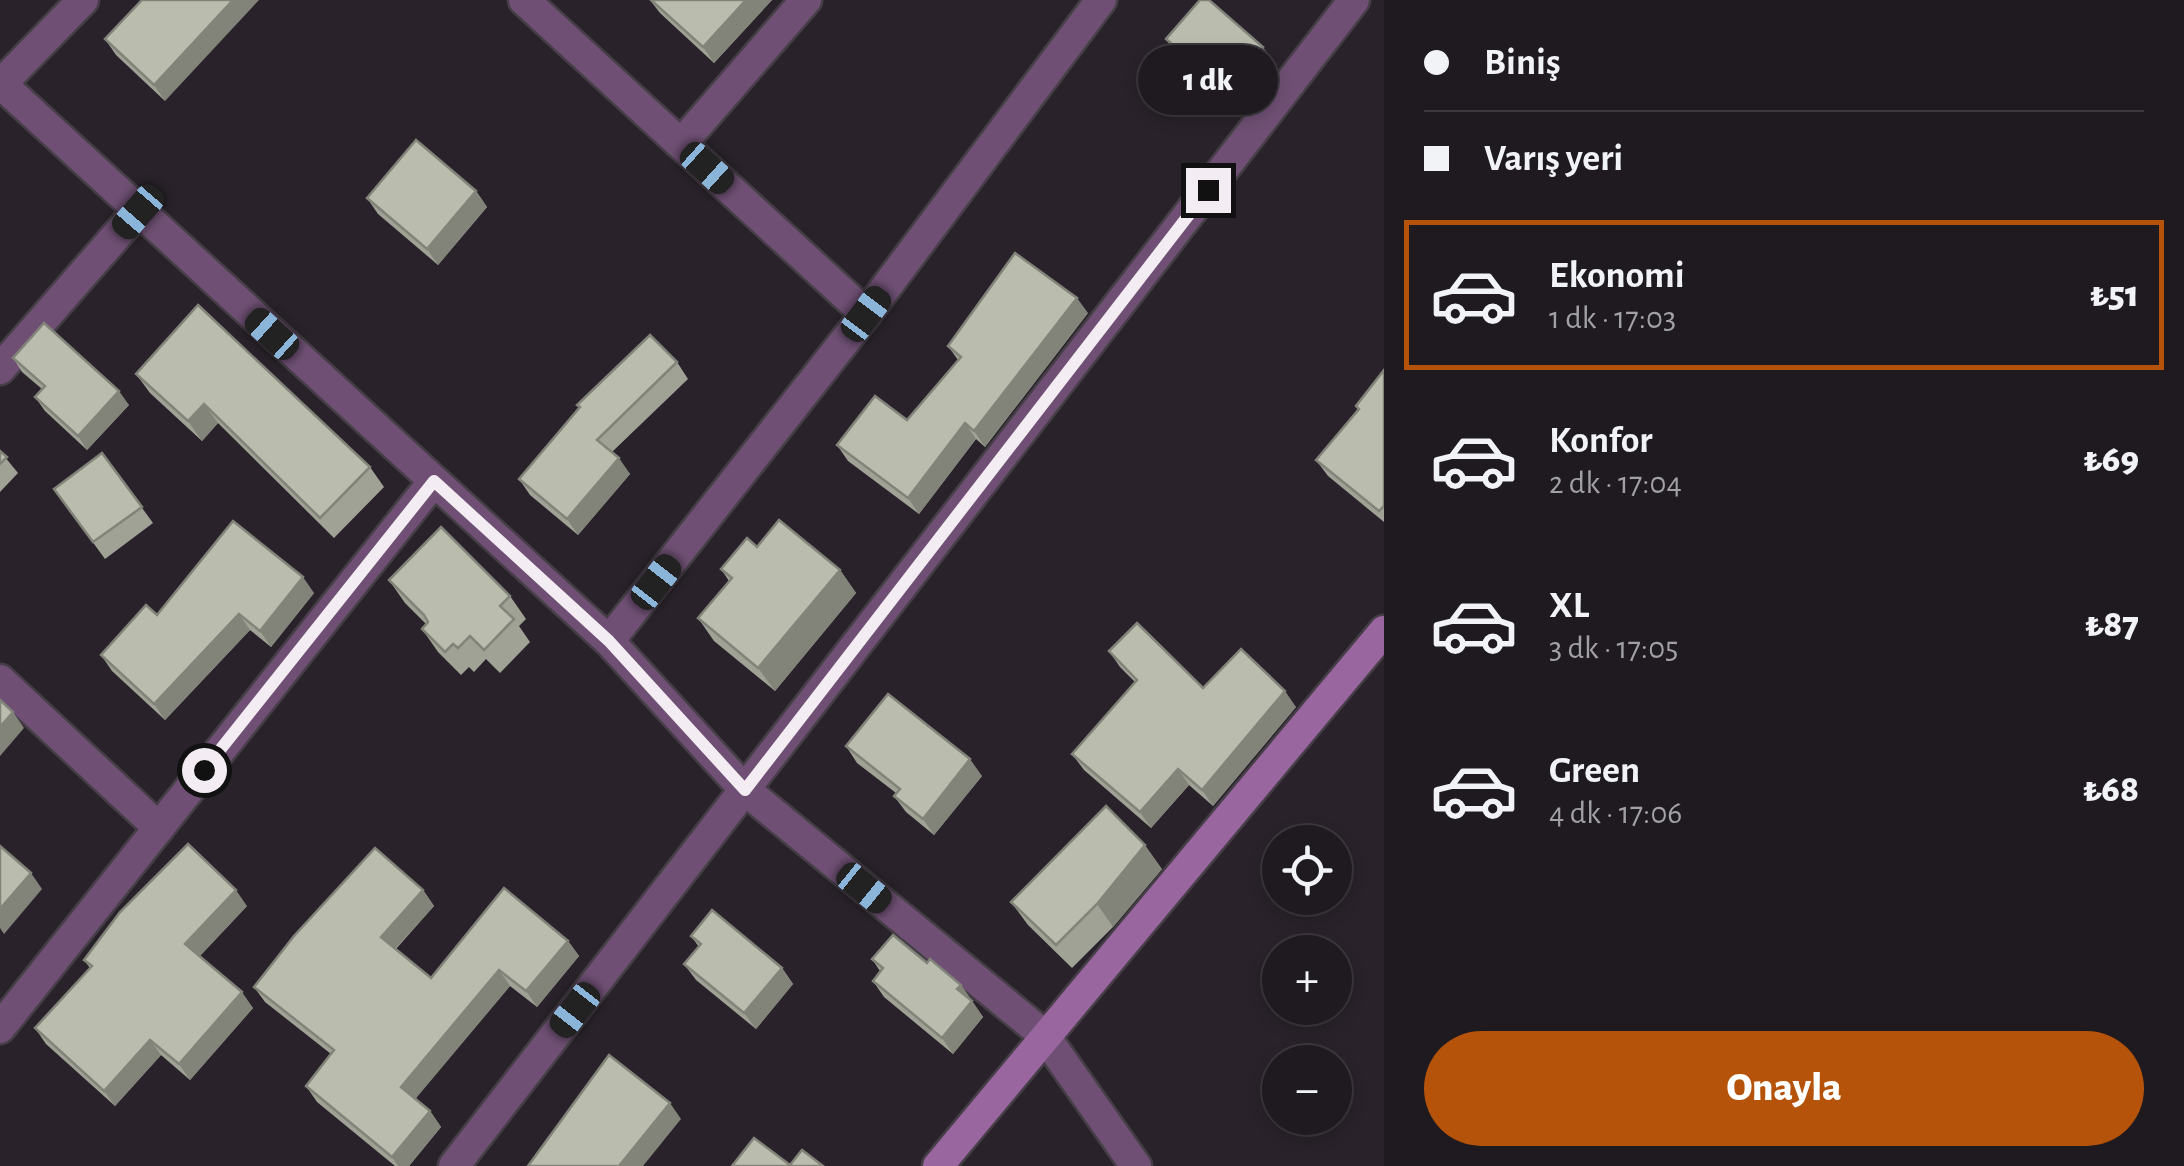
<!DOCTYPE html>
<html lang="tr">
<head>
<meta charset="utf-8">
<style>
	:root { --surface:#1f1a20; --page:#2c272d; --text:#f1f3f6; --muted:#a1a1a5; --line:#3c383e; --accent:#b45309 }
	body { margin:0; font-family:"Alegreya Sans",sans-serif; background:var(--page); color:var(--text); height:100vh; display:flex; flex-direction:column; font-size:38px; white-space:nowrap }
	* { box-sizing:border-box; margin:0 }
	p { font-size:32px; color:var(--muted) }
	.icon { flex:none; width:55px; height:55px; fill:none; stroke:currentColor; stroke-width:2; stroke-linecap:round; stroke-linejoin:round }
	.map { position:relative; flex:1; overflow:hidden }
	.side { display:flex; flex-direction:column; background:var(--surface); width:800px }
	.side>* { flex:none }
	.hud { display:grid; align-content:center; height:220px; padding:0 40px; background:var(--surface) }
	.fabs { position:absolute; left:1262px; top:825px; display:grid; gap:20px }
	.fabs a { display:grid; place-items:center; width:90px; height:90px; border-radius:50%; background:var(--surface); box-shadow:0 5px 15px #0003,0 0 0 2px var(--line); font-size:50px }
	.end { position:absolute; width:45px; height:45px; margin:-22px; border:12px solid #f3edf3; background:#111; box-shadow:0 0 0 5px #111 }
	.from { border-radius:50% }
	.bubble { position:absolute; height:70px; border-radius:35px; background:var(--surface); box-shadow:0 5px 15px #0003,0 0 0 2px var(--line); font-size:32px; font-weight:800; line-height:70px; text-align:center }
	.car { position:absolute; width:30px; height:60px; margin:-30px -15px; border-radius:12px; box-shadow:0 0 8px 2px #0007; background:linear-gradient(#222 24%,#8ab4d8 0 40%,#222 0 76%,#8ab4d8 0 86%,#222 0) }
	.hud b { display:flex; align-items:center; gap:35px; height:95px; font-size:38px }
	.hud b+b { border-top:2px solid var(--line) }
	.hud i { width:25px; height:25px; background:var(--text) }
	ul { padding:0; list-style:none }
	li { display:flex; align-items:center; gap:30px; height:150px; margin:0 20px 15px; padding:0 20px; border:5px solid transparent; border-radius:0px }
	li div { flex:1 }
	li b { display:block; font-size:38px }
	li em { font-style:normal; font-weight:800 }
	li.active { border-color:var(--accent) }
	li>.icon { width:90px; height:90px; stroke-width:1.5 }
	.button { display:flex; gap:20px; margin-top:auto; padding:20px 40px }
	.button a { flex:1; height:115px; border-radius:60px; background:var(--accent); color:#fff; font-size:40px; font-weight:800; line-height:115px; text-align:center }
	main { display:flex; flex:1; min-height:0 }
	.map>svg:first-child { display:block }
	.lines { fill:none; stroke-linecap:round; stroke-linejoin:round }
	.street-casing { stroke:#453e46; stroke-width:35 }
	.secondary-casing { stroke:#453e46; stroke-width:35 }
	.street { stroke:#6f5074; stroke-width:30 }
	.secondary { stroke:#9966a0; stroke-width:30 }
	.wall { fill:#a0a296 }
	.shaded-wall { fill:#82847a }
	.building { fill:#babcae; stroke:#82847a; stroke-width:2.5 }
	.route { stroke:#f3edf3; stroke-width:12 }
</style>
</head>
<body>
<main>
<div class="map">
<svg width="1384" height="1166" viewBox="0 0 1384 1166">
	<rect width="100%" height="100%" fill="#29222a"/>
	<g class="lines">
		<g class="street-casing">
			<g id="street">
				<polyline points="524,0 866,314"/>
				<polyline points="0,83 609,641 745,790 1044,1035 1136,1166"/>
				<polyline points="1,84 83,0"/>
				<polyline points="681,144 806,0"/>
				<polyline points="0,369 137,212"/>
				<polyline points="609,641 866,314 1101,0"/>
				<polyline points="0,680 159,828"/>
				<polyline points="0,1028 434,481"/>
				<polyline points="454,1166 1354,0"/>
			</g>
		</g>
		<g class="secondary-casing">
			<polyline id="secondary" points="938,1166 1384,631"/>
		</g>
		<use href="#street" class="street"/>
		<use href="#secondary" class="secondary"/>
	</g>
	<g class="wall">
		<polygon points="142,0 165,101 116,55 105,39"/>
		<polygon points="650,0 772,0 714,63 660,13"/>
		<polygon points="1166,39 1274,63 1236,106 1177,55"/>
		<polygon points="476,191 487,207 438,265 378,214 367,198"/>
		<polygon points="1088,313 985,447 976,439 919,514 848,461 837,445 907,420 958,360 948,346"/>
		<polygon points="13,358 129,405 87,450 45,411 35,397 42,389 22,372"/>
		<polygon points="677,362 688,379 612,452 630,474 578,535 530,495 519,479"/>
		<polygon points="1384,370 1384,522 1328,476 1316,460 1359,410 1356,406"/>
		<polygon points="136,374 370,467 384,487 334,538 218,423 202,441 150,393"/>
		<polygon points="0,451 18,473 0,492"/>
		<polygon points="102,453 153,523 105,559 54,489"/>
		<polygon points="757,547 840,570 856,593 775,691 714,641 698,618 729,581 721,569"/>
		<polygon points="389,580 510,596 526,619 519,626 530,642 500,673 486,659 474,672 469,667 461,675 438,652 422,629 426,624 405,603"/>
		<polygon points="314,593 271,647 250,630 165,720 112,671 101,655 157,615"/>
		<polygon points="1109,651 1203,688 1296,707 1213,806 1189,785 1151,828 1084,770 1072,754 1135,682 1120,667"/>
		<polygon points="846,746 982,776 934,835 906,812 894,796 896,793 857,763"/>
		<polygon points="1162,869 1113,927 1072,968 1028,925 1011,902"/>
		<polygon points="423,890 434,906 396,949 431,978 568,941 579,956 537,1007 510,986 415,1099 430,1111 441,1127 409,1166 395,1166 317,1102 306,1086 331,1054 265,1002 254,987"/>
		<polygon points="247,906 200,956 253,1008 190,1080 161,1055 115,1106 46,1044 35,1028 90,968 84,960"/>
		<polygon points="691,936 782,968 793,984 756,1029 696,980 684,964 699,947"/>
		<polygon points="872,959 927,963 961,985 983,1017 953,1054 884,997 873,981 880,971"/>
	</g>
	<g class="shaded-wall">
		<polygon points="233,0 259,0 165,101 154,85"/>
		<polygon points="746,0 772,0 714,63 703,47"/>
		<polygon points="1263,47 1274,63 1236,106 1225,90"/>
		<polygon points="476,191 487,207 438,265 427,249"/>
		<polygon points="1077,298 1088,313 985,447 974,431"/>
		<polygon points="119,391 129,405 87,450 78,436"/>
		<polygon points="204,404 218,423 202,441 188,421"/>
		<polygon points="965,423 976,439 919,514 908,498"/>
		<polygon points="619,458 630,474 578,535 567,519"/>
		<polygon points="840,570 856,593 775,691 758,668"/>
		<polygon points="303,577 314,593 271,647 260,631"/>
		<polygon points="239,614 250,630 165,720 154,704"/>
		<polygon points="1285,691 1296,707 1213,806 1202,790"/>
		<polygon points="13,712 24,728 0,756 0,727"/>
		<polygon points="970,759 982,776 934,835 923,819"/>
		<polygon points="1178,769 1189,785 1151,828 1140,812"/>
		<polygon points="1145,845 1162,869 1113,927 1097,904"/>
		<polygon points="31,873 42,889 4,934 0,928 0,909"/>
		<polygon points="236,890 247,906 196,960 185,944"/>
		<polygon points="423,890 434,906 392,952 381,937"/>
		<polygon points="568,941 579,956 537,1007 526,991"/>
		<polygon points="782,968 793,984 756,1029 744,1013"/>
		<polygon points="499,970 510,986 412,1103 401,1087"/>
		<polygon points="961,985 983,1017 953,1054 942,1038 957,989"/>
		<polygon points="242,992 253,1008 190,1080 179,1064"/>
		<polygon points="150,1040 161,1055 115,1106 104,1091"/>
		<polygon points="670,1103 681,1119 643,1166 619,1166"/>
		<polygon points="430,1111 441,1127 409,1166 398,1166 392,1157"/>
	</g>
	<g class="building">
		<polygon points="142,0 233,0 154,85 105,39"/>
		<polygon points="651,0 746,0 703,47"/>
		<polygon points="1200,0 1209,0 1263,47 1225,90 1166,39"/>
		<polygon points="416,140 476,191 427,249 367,198"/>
		<polygon points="1015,253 1077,298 974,431 965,423 908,498 837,445 875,396 907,420 961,357 948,346"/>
		<polygon points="198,305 370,467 320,518 204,404 188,421 136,374"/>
		<polygon points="44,323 119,391 78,436 35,397 45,386 13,358"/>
		<polygon points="650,335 677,362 597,440 619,458 567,519 519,479 580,407 577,405"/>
		<polygon points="1384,370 1384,506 1379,511 1316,460 1359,409 1356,406"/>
		<polygon points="0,451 7,457 0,464"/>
		<polygon points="102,453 142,507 93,542 54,489"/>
		<polygon points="779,520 840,570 758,668 698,618 732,578 721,569 747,538 757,547"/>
		<polygon points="233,521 303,577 260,631 239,614 154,704 101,655 146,605 157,615"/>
		<polygon points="441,527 510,596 500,606 514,619 484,650 470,636 458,648 453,644 445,652 422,629 428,622 424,615 389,580"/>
		<polygon points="1137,623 1203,688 1241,649 1285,691 1202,790 1178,769 1140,812 1072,754 1137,680 1109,651"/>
		<polygon points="888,694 970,759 923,819 894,796 900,789 846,746"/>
		<polygon points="0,700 13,712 0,727"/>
		<polygon points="1106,806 1145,845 1097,904 1056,945 1011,902"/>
		<polygon points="188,844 236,890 185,944 242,992 179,1064 150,1040 104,1091 35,1028 92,966 84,960 120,912"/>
		<polygon points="0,846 31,873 0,909"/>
		<polygon points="375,848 423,890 381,937 431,978 504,888 568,941 526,991 499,970 401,1087 430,1111 392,1157 306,1086 334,1050 254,987 294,936"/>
		<polygon points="712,910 782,968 744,1013 684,964 701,944 691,936"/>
		<polygon points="893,935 927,963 930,959 961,985 957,989 972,1001 942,1038 873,981 883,968 872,959"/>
		<polygon points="609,1055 670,1103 619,1166 528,1166"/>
		<polygon points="754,1138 790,1165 802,1150 823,1166 732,1166"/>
	</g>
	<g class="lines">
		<polyline class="route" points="204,770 434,481 609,641 745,790 1208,190"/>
	</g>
</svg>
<div class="fabs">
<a><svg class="icon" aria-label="locate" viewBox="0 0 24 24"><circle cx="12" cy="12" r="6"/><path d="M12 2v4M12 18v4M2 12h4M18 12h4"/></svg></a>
<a>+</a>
<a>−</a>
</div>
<i class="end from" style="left:204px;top:770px"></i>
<i class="end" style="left:1208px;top:190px"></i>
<div class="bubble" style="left:1138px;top:45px;width:140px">1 dk</div>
<i class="car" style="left:707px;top:168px;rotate:132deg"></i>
<i class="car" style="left:138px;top:212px;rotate:221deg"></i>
<i class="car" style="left:866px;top:314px;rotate:37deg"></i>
<i class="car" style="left:272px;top:334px;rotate:312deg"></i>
<i class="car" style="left:656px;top:582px;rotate:38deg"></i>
<i class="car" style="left:864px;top:888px;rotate:129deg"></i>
<i class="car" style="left:575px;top:1010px;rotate:218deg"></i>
</div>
<section class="side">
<div class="hud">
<b><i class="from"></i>Biniş</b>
<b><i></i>Varış yeri</b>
</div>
<ul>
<li class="active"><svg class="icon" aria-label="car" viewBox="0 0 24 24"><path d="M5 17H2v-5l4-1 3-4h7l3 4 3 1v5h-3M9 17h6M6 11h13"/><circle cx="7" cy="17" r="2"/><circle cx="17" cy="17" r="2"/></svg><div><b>Ekonomi</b><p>1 dk · 17:03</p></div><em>₺51</em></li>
<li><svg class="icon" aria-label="car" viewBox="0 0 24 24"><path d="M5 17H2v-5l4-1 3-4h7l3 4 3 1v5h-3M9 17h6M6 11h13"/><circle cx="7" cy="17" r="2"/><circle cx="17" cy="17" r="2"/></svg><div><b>Konfor</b><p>2 dk · 17:04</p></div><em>₺69</em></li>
<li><svg class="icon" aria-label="car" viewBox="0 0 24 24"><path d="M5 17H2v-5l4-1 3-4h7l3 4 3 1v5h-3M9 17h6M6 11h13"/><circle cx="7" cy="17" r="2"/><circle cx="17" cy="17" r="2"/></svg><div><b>XL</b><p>3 dk · 17:05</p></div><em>₺87</em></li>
<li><svg class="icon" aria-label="car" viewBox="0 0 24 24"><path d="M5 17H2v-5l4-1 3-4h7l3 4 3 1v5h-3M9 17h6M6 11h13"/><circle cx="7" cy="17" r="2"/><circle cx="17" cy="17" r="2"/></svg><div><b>Green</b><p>4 dk · 17:06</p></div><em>₺68</em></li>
</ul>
<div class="button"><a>Onayla</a></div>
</section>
</main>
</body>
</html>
